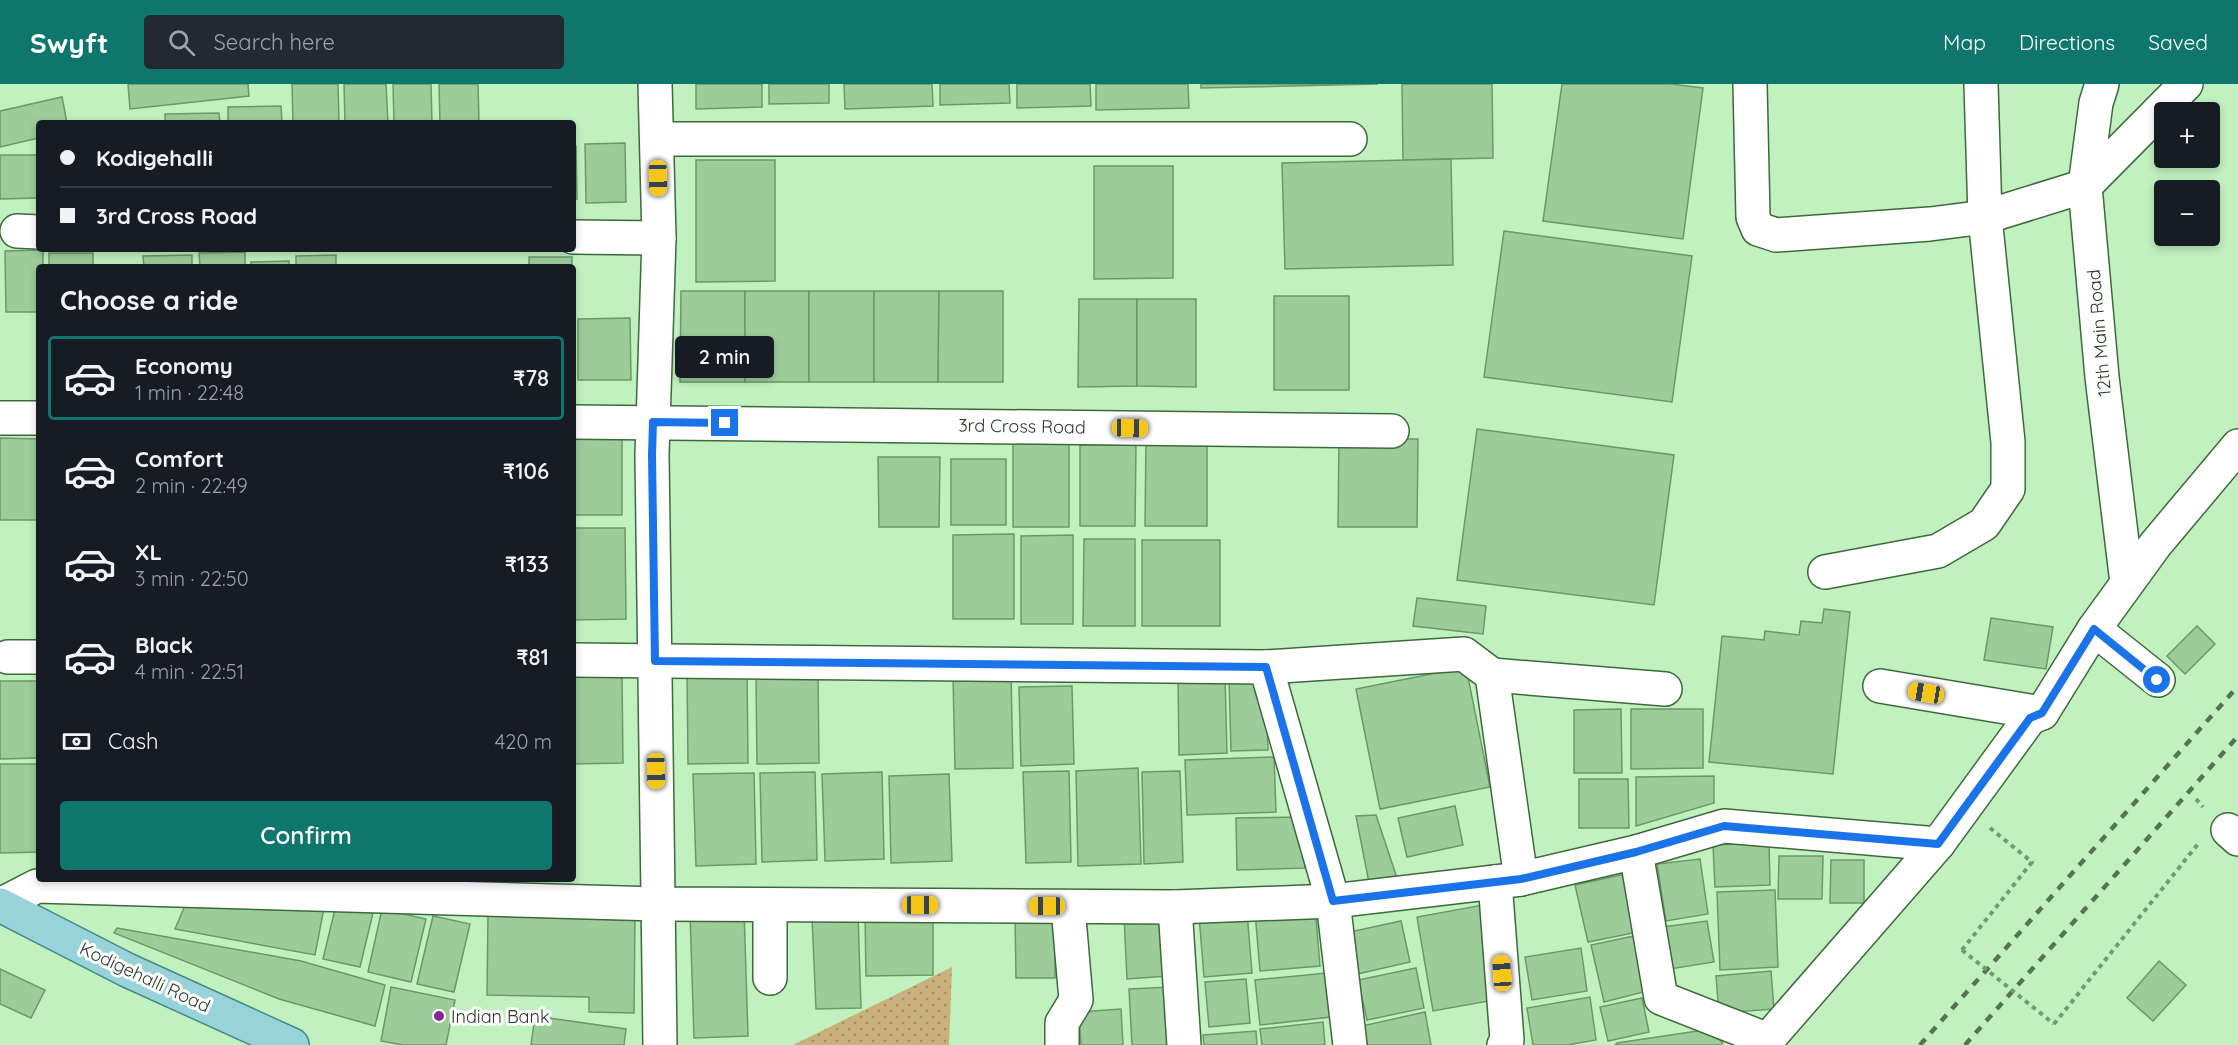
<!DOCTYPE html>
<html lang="en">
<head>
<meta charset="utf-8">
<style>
	:root { --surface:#171b24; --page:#242831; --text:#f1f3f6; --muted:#9ea1a6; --line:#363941; --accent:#0f766e }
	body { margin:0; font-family:Quicksand,sans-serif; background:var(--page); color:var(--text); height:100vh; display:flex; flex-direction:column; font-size:22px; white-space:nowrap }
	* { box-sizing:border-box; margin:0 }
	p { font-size:20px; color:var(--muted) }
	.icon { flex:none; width:33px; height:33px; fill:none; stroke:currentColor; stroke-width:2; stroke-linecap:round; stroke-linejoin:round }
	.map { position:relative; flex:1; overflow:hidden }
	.drawer { position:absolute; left:36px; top:180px; width:540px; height:618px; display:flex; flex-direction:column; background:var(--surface); border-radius:6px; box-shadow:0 3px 9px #0003 }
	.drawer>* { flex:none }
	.guide { position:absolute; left:36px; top:36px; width:540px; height:132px; border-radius:6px; box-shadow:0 3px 9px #0003; display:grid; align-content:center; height:132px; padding:0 24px; background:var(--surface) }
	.fabs { position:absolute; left:2154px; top:18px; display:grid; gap:12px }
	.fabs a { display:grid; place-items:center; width:66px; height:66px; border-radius:6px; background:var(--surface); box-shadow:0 3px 9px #0003; font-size:30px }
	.end { position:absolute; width:27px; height:27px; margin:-14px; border:8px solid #1a73e8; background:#fff; box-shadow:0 0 0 3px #fff }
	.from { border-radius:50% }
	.bubble { position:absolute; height:42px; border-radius:6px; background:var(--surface); box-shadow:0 3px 9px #0003; font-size:20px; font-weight:600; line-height:42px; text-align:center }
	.car { position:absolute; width:18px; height:36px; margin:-18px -9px; border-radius:8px; box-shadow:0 0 4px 2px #0007; background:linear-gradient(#f5c518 24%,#345 0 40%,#f5c518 0 76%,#345 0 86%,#f5c518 0) }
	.guide b { display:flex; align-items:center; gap:21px; height:57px; font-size:22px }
	.guide b+b { border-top:2px solid var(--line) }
	.guide i { width:15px; height:15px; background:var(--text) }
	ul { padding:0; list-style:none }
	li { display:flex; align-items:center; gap:18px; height:84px; margin:0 12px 9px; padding:0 12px; border:3px solid transparent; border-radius:6px }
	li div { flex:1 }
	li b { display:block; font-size:22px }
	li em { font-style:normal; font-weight:600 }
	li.selected { border-color:var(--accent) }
	li>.icon { width:54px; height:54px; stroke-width:1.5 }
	h2 { padding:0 24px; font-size:27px; line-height:72px }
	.pay { display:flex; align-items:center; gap:15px; height:66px; padding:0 24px; font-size:22px }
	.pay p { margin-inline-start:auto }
	.button { display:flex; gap:12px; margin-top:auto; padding:12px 24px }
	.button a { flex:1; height:69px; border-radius:6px; background:var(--accent); color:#fff; font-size:24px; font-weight:600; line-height:69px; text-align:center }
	header { display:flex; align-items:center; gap:36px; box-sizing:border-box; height:84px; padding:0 30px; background:var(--accent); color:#fff }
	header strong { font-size:28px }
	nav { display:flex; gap:33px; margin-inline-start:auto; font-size:21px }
	.search { width:420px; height:54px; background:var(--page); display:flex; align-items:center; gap:15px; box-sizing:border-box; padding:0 21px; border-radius:6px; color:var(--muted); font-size:22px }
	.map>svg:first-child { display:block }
	.grass { fill:url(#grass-dots) }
	.building { fill:#9ccd99; stroke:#6c9869; stroke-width:1.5 }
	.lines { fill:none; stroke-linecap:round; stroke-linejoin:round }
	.minor-casing { stroke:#3e693c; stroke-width:36 }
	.major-casing { stroke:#438a89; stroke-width:36 }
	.path { stroke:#779875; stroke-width:4; stroke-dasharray:4.5 4.5; stroke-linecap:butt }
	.minor { stroke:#fff; stroke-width:33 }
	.major { stroke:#97d3d8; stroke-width:33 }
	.rail { stroke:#577356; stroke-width:4.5; stroke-dasharray:8 8; stroke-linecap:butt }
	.path-bridge { stroke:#779875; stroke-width:4; stroke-dasharray:4.5 4.5; stroke-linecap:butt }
	.route { stroke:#1a73e8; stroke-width:8 }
	.poi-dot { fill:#872892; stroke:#fff; stroke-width:2 }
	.labels { text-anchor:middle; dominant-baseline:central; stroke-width:6; stroke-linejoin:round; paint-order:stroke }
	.street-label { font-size:18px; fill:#283b27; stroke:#fff }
	.poi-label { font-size:18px; fill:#283b27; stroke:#fff; text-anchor:start }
</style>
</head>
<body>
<header>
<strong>Swyft</strong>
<div class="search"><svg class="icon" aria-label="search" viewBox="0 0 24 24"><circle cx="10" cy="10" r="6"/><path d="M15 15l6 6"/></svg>Search here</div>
<nav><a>Map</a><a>Directions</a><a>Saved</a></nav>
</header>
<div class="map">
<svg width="2238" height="961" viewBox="0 0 2238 961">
	<defs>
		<pattern id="grass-dots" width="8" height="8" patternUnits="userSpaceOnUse" patternTransform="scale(1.5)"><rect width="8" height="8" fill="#cab07d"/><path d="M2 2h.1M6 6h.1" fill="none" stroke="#a49066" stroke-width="1.8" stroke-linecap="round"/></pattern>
	</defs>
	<rect width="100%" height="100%" fill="#c1f1bf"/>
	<polygon class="grass" points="952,883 949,961 793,961"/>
	<g class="building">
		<polygon points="128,0 248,0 249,12 130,25"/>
		<polygon points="292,0 338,0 339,39 293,39"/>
		<polygon points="344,0 386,0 388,39 345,39"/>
		<polygon points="393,0 431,0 432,39 394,39"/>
		<polygon points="439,0 478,0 479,39 440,39"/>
		<polygon points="696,0 762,0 762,23 696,25"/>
		<polygon points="769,0 829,0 829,19 769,20"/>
		<polygon points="844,0 932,0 933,22 845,25"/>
		<polygon points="940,0 1009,0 1010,19 940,21"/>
		<polygon points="1017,0 1090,0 1091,22 1017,24"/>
		<polygon points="1096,0 1188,0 1189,24 1096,26"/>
		<polygon points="1201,0 1378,0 1201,4"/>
		<polygon points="1402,0 1492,0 1493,74 1403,76"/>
		<polygon points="1562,0 1671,0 1703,4 1683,155 1543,137"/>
		<polygon points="62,13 67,39 39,39 39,54 0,63 0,27"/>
		<polygon points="281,22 282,39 228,39 228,23"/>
		<polygon points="219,29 220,39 165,39 165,30"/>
		<polygon points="625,59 626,118 586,119 585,60"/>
		<polygon points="573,62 576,62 577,115 573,115"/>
		<polygon points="0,71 39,71 39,114 0,115"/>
		<polygon points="1451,75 1453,181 1285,185 1282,79"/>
		<polygon points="696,76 775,76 775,197 696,198"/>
		<polygon points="1094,82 1173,82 1173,194 1094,195"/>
		<polygon points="1504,147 1692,172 1672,318 1484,293"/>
		<polygon points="43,166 43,183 39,183 39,228 6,228 5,167"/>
		<polygon points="245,168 245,183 200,183 199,169"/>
		<rect x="49" y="169" width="44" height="14"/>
		<polygon points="192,171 192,183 144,183 143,172"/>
		<polygon points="336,171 336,183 296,183 296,172"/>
		<rect x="529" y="173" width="43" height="10"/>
		<polygon points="289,177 289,183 251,183 251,178"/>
		<polygon points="681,207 745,207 745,298 680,298"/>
		<rect x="745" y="207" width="64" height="91"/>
		<rect x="809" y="207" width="65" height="91"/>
		<polygon points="874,207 939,207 938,298 874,298"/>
		<polygon points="939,207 1003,207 1003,298 938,298"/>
		<rect x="1274" y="212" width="75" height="94"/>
		<polygon points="1079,215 1137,215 1137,302 1078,303"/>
		<polygon points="1137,215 1196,215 1196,303 1137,302"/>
		<polygon points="630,234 631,296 578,296 578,235"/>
		<polygon points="1477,345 1674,371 1654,521 1457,496"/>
		<rect x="573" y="353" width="49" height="78"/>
		<polygon points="1207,353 1207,442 1145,442 1146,354"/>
		<polygon points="0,354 39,355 39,436 0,436"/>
		<polygon points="1339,355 1418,355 1417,443 1338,443"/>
		<rect x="1013" y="357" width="56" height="86"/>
		<polygon points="1080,361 1136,361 1135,442 1080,442"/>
		<polygon points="878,373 940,373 939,443 879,443"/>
		<rect x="951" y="375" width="55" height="66"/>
		<polygon points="573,444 625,444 626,535 573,536"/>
		<polygon points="1014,450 1014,535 953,535 953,451"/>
		<polygon points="1073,451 1073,540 1021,540 1021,452"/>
		<polygon points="1084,455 1135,455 1135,542 1083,542"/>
		<rect x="1142" y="456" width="78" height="86"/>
		<polygon points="1417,514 1486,522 1483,550 1413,542"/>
		<polygon points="1824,525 1850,528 1833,690 1709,678 1722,552 1764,556 1765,547 1799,551 1801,537 1822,539"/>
		<polygon points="1991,534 2053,543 2046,585 1984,576"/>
		<polygon points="2197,542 2215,560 2185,590 2167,572"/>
		<polygon points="1466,583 1490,703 1380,725 1356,605"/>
		<polygon points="687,587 747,587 748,679 688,680"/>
		<polygon points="1011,590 1013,684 955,685 953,592"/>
		<polygon points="818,592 819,679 757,680 756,593"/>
		<polygon points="1225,592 1227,669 1179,671 1178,593"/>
		<polygon points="1266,592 1268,666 1231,667 1229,593"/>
		<polygon points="573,593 622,593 623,679 573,680"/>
		<polygon points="0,597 39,597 39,674 0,675"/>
		<polygon points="1072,602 1074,680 1021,682 1019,603"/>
		<polygon points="1621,625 1622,689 1574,689 1574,626"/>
		<polygon points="1631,625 1703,625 1703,684 1631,685"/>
		<polygon points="1274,673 1276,728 1187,731 1185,676"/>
		<polygon points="0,680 39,680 39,768 0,769"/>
		<polygon points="1138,684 1141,780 1078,782 1076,687"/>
		<polygon points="1069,687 1071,778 1026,779 1023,688"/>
		<polygon points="1180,687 1183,778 1144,780 1142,688"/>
		<polygon points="815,688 817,776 762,778 760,689"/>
		<polygon points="882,688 884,775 825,777 822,690"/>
		<polygon points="754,689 756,780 696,782 693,690"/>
		<polygon points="949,690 952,777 891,779 889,692"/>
		<polygon points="1714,692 1714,719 1636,742 1636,693"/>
		<polygon points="1579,695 1628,695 1629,744 1579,744"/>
		<polygon points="1455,722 1463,761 1407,773 1398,734"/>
		<polygon points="1376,731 1397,794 1369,799 1356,732"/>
		<polygon points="1304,733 1305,784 1237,786 1236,734"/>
		<polygon points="1769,759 1770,801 1715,803 1713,761"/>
		<polygon points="1779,772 1823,772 1822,815 1778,815"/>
		<polygon points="1700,775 1708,830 1666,837 1657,780"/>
		<polygon points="1831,776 1864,776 1864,819 1830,819"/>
		<polygon points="1625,790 1638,848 1588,858 1575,801"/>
		<polygon points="1775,806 1778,883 1720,886 1717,808"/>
		<polygon points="186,819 324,824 315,871 175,845"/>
		<polygon points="336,821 373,829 360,883 323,875"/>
		<polygon points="1483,821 1500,915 1433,927 1417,833"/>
		<polygon points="1315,822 1320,882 1260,887 1255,828"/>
		<polygon points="382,825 426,835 411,898 368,888"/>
		<polygon points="744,826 748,952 694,954 690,828"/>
		<polygon points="488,828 635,829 634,929 589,928 589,913 487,911"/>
		<polygon points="1247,828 1252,889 1204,893 1199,832"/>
		<polygon points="865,829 933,829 933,891 866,892"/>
		<polygon points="1015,830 1055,830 1055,894 1016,894"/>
		<polygon points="1165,830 1168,892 1127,895 1124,832"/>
		<polygon points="858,831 861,924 816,925 812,833"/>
		<polygon points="433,832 470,840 454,908 417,900"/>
		<polygon points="1401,837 1410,878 1353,891 1345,849"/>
		<polygon points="1707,837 1714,878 1670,885 1663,843"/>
		<polygon points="117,844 301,877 385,901 375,942 279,915 114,849"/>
		<polygon points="1634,852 1647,907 1604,918 1591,861"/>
		<polygon points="1581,864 1587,907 1532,916 1525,873"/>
		<polygon points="2159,877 2186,901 2153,937 2127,914"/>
		<polygon points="1416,884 1424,924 1367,936 1358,896"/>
		<polygon points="0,885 45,906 31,934 0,920"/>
		<polygon points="1771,887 1774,925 1719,929 1716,892"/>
		<polygon points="1327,889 1331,933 1260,941 1255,896"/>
		<polygon points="1246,895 1250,939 1209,943 1205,898"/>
		<polygon points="391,903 455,916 446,961 403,961 381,957"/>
		<polygon points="1171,903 1173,961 1132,961 1129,905"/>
		<polygon points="1590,913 1596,956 1567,961 1533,961 1527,924"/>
		<polygon points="1642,914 1649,948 1608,957 1600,923"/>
		<polygon points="1121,925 1123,961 1081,961 1079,928"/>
		<polygon points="1425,928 1431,961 1366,961 1362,942"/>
		<polygon points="535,932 626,945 624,961 531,961"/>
		<polygon points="1323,938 1325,961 1262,961 1260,945"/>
		<polygon points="1704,946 1723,958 1721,961 1615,961 1617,959"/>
		<polygon points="1256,947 1257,961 1204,961 1203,951"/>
	</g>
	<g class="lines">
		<g class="minor-casing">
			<g id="minor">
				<polyline points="655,0 659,154 652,371 660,961"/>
				<polyline points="1750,0 1753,133 1758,145 1776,151 1930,140 1985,133 2085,102 2186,0"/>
				<polyline points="2102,0 2096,19 2085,102 2102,293 2127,499"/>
				<polyline points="657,55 1350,55"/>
				<polyline points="17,147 39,148"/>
				<polyline points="573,153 659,154"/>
				<polyline points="0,334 39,334"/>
				<polyline points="573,338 1392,347"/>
				<polyline points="1825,488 1938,467 1984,440 2008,405 2008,358 1985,133 1981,0"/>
				<polyline points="2094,545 2158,596"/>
				<polyline points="8,573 39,573"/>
				<polyline points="573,576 1266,583 1333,817 1350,961"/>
				<polyline points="1266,583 1464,570 1492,591 1521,795"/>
				<polyline points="1492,591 1665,605"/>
				<polyline points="1880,602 2042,629"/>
				<polyline points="2228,746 2238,755"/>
				<polyline points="1636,768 1661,914 1768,956"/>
				<polyline points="1495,798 1507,956 1504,961"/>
				<polyline points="0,821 37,802 658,820 1175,823 1333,817 1521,795 1636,768 1724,742 1938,760"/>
				<polyline points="770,821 770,894"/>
				<polyline points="1175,823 1184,961"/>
				<polyline points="1062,961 1062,939 1076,916 1068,823"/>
				<polyline points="1763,961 1938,760 2030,634 2042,629 2094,545 2155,461 2238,362"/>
			</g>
		</g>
		<g class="major-casing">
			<polyline id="major" points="0,821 127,886 292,961"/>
		</g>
		<g class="path">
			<polyline points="2196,715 2203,723"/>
			<polyline points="1962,866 2032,778 1990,744"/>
			<polyline points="2054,940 2198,760"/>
		</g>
		<use href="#minor" class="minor"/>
		<use href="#major" class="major"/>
		<g class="rail">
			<polyline points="1920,961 2238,602"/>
			<polyline points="1965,961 2238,652"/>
		</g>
		<polyline class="path-bridge" points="1962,866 2054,940"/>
	</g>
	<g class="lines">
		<polyline class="route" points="725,339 653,338 652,371 655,577 1266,583 1333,817 1521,795 1636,768 1724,742 1938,760 2030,634 2042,629 2094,545 2157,596"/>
	</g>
	<circle class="poi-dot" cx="439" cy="932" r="6"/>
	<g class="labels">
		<g class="street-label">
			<text transform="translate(2099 249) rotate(-95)">12th Main Road</text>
			<text transform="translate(1022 342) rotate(1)">3rd Cross Road</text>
			<text transform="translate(145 893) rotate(25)">Kodigehalli Road</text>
		</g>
		<g class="poi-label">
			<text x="451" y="932">Indian Bank</text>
		</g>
	</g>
</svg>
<div class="fabs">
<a>+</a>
<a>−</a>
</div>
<i class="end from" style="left:2157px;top:596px"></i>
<i class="end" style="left:725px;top:339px"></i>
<div class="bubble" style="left:675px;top:252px;width:99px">2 min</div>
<i class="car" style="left:658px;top:94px;rotate:179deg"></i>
<i class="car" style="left:1130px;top:344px;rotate:91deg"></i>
<i class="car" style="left:1926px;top:609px;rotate:280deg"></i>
<i class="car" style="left:656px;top:687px;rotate:179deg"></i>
<i class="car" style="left:920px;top:821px;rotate:90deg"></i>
<i class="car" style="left:1047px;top:822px;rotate:270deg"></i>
<i class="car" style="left:1502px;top:889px;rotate:356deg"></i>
<div class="guide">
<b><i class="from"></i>Kodigehalli</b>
<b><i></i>3rd Cross Road</b>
</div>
<section class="drawer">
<h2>Choose a ride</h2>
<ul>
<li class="selected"><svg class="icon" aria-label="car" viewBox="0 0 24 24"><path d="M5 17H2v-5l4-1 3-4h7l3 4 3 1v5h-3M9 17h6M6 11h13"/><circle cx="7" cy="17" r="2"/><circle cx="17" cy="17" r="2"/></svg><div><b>Economy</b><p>1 min · 22:48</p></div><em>₹78</em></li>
<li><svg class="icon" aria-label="car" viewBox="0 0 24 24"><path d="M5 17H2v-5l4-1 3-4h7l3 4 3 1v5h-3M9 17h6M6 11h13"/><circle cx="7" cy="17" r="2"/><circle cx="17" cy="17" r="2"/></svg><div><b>Comfort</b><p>2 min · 22:49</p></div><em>₹106</em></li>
<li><svg class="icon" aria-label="car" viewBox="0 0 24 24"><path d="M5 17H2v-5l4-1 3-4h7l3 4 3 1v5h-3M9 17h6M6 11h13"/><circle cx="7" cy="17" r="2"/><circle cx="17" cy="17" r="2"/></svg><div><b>XL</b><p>3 min · 22:50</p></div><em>₹133</em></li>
<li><svg class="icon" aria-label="car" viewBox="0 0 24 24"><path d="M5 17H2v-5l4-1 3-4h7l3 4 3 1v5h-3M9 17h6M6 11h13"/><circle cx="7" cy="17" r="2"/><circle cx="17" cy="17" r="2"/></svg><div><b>Black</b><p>4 min · 22:51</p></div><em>₹81</em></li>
</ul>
<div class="pay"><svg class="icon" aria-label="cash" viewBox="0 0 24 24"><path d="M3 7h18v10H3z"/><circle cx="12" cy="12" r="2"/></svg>Cash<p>420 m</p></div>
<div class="button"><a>Confirm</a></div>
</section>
</div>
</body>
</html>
